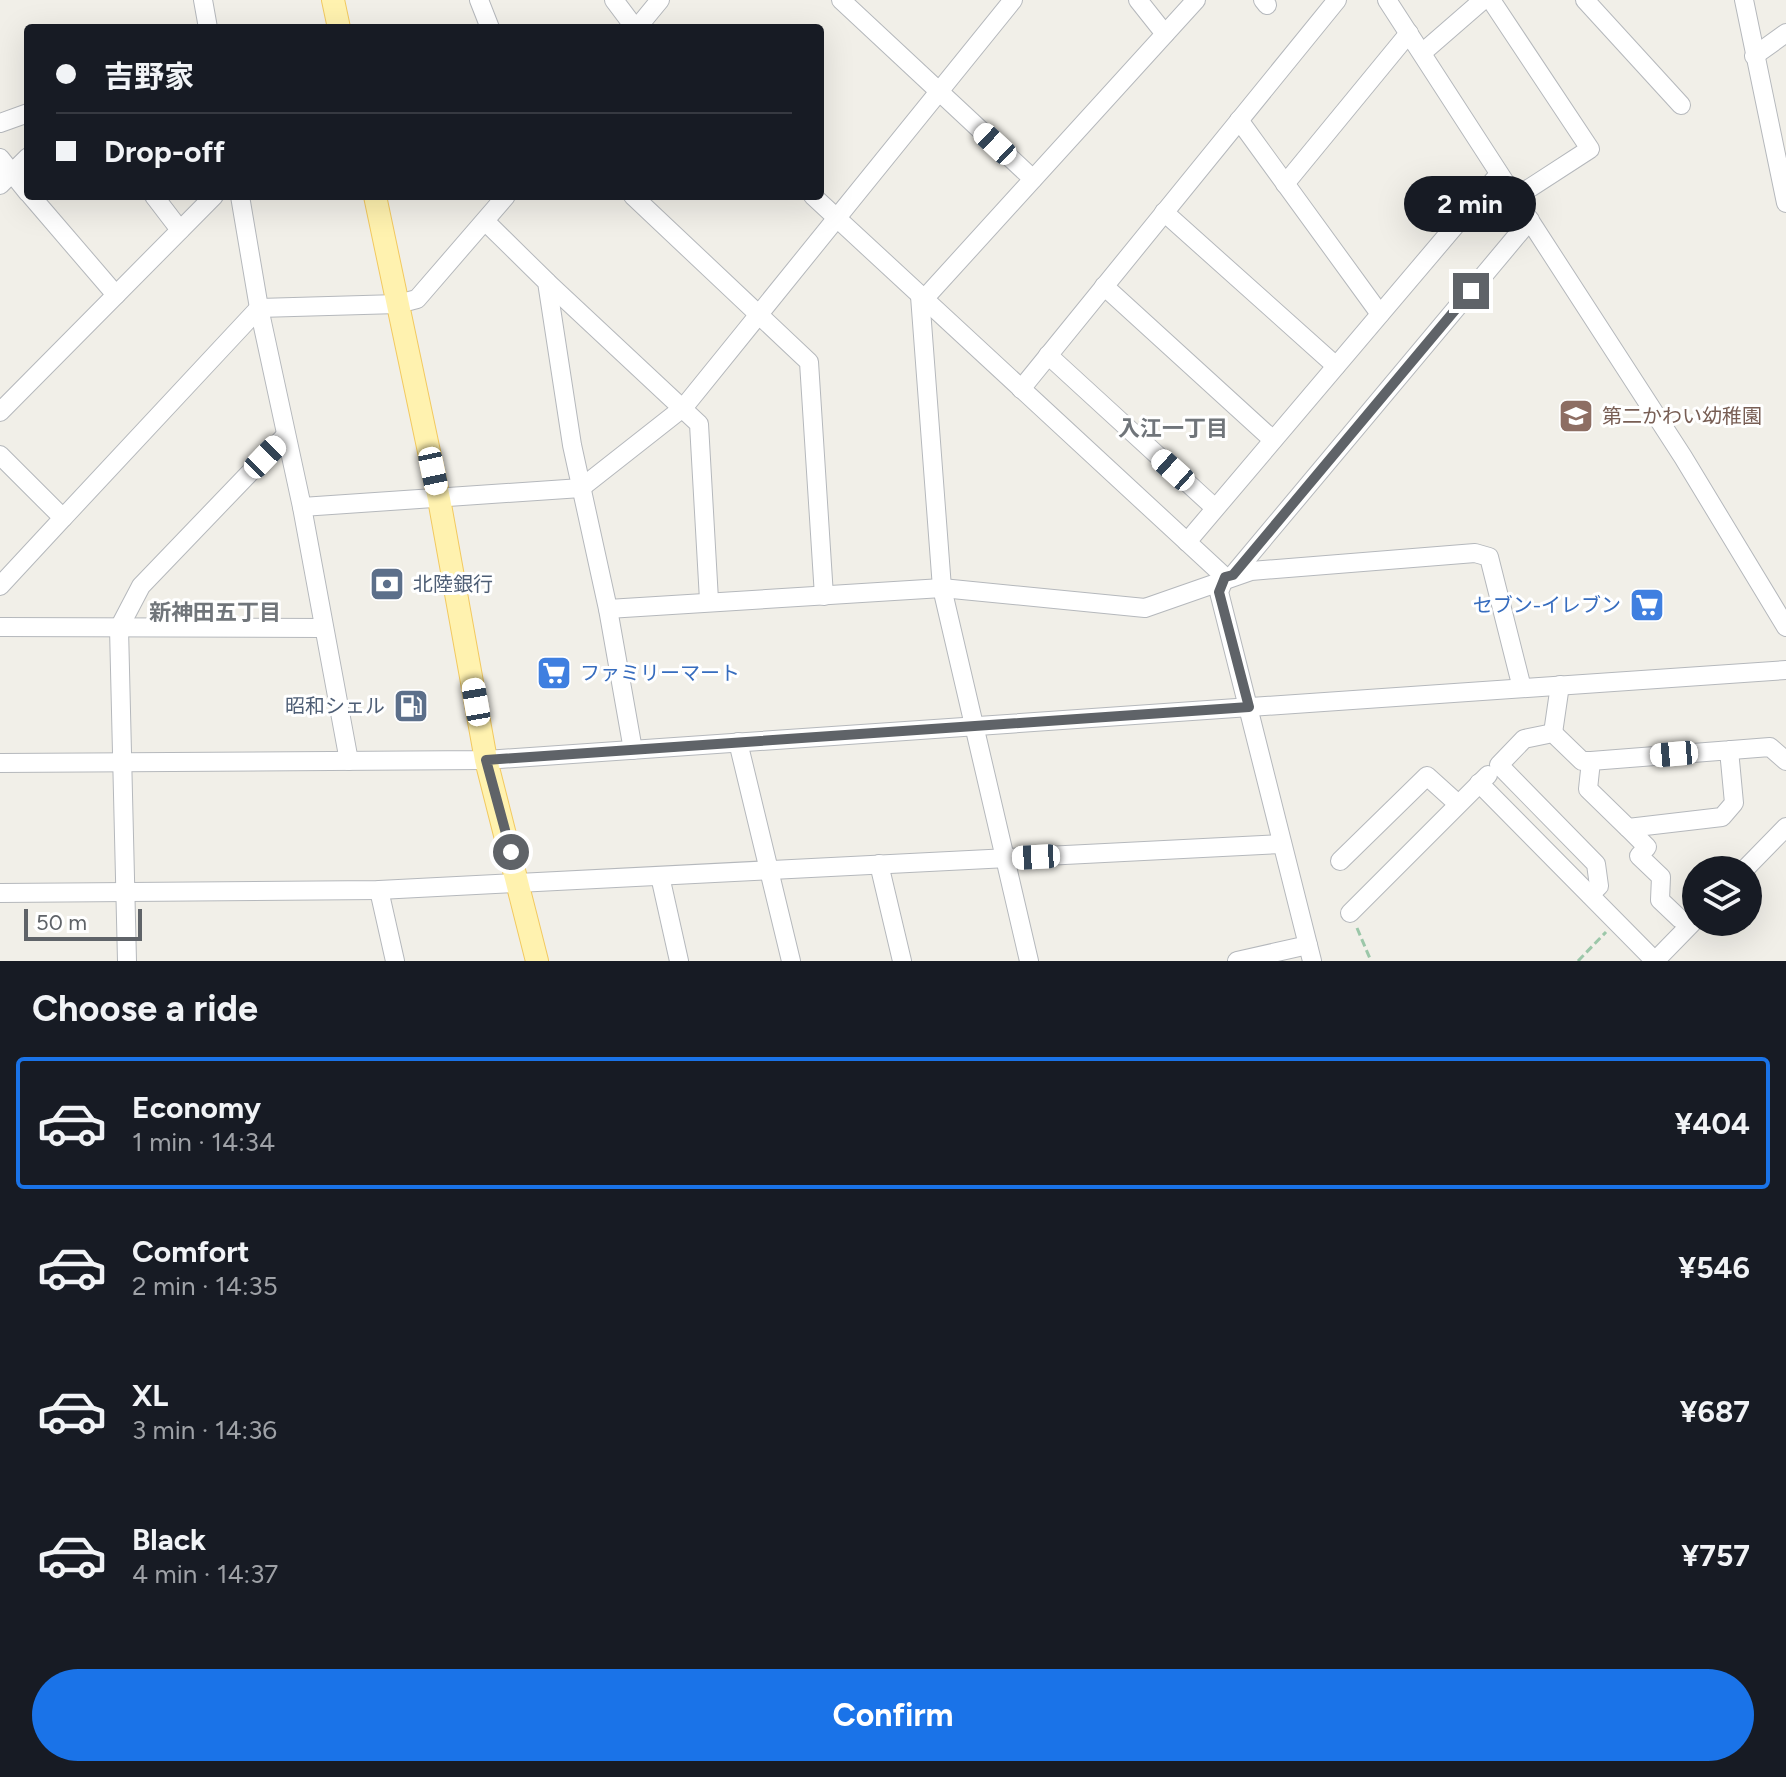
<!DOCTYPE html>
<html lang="en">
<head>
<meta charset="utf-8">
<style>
	:root { --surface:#171b24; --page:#20242c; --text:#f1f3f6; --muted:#9ea1a6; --line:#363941; --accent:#1a73e8 }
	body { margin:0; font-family:Figtree,"Noto Sans JP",sans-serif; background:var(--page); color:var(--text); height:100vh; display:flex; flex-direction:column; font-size:30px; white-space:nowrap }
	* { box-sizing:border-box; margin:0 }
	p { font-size:26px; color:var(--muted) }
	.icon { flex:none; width:44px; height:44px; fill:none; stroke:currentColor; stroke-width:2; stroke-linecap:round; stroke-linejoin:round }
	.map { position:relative; height:961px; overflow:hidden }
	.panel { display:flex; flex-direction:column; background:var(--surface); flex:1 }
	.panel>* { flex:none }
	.hud { position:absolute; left:24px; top:24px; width:800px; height:176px; border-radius:8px; box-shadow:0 8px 32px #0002; display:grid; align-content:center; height:176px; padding:0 32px; background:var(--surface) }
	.controls { position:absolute; left:1682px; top:856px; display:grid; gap:16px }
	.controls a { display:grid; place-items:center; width:80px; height:80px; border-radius:50%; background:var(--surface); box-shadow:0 8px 32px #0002; font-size:40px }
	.scale { position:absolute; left:24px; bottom:20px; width:118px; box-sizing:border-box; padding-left:8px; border:4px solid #5f6368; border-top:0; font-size:22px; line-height:28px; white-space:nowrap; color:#5f6368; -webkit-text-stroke:6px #fff; paint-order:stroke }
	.end { position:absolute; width:36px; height:36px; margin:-18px; border:10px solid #5f6368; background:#fff; box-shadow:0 0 0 4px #fff }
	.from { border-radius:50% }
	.bubble { position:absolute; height:56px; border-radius:28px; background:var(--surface); box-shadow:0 8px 32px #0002; font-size:26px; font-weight:700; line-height:56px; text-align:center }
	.car { position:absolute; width:24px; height:48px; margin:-24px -12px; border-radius:10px; box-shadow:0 0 6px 2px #0007; background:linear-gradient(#fff 24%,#345 0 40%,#fff 0 76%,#345 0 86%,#fff 0) }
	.hud b { display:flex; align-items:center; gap:28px; height:76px; font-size:30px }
	.hud b+b { border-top:2px solid var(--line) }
	.hud i { width:20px; height:20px; background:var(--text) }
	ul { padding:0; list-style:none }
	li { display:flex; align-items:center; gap:24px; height:132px; margin:0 16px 12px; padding:0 16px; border:4px solid transparent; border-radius:8px }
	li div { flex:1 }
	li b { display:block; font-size:30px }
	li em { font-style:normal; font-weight:700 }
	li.selected { border-color:var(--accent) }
	li>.icon { width:72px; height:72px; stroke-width:1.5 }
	h2 { padding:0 32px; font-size:36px; line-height:96px }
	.cta { display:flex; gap:16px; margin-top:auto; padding:16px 32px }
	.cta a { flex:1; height:92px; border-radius:48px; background:var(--accent); color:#fff; font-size:32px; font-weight:700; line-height:92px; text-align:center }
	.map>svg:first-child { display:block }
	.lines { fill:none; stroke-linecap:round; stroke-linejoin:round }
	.minor-casing { stroke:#b5b8bc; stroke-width:20 }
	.major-casing { stroke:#f2c960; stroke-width:24 }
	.path { stroke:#9cc7a9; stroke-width:3; stroke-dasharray:8 4; stroke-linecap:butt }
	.minor { stroke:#fff; stroke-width:18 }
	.major { stroke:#fff2af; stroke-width:22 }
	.route { stroke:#5f6368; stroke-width:10 }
	.labels { text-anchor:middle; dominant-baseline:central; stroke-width:6; stroke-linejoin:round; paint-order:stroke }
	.education-label { font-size:20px; fill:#785e54; stroke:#fff; text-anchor:start }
	.service-label { font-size:20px; fill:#4e5e75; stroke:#fff; text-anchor:start }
	.shop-label { font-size:20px; fill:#366cbe; stroke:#fff; text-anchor:end }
	.neighbourhood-label { font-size:22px; font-weight:bold; fill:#70757a; stroke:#fff }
</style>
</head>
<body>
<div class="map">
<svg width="1786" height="961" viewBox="0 0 1786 961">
	<rect width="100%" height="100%" fill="#f1efe8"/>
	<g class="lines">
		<g class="minor-casing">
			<g id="minor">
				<polyline points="203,0 208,28"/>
				<polyline points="479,0 490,28"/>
				<polyline points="614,0 635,28"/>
				<polyline points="841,0 1033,179"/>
				<polyline points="1138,0 1165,34"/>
				<polyline points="1263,0 1267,5"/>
				<polyline points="1387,0 1683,457 1786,627"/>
				<polyline points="1491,0 1590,149 1516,197"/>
				<polyline points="1585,0 1681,105"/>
				<polyline points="1744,0 1786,203"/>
				<polyline points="637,28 660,0"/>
				<polyline points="1422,53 1483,0"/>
				<polyline points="1754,56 1786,33"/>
				<polyline points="1239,120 1380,314"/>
				<polyline points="0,123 28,113"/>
				<polyline points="0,158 28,193"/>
				<polyline points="1285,184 1409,33"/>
				<polyline points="0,185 28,157"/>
				<polyline points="31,196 116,295"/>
				<polyline points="154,196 180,230"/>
				<polyline points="240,196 259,308 302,507 349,761"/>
				<polyline points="633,196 809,362 824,596"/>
				<polyline points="813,196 1225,577"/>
				<polyline points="1164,212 1336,366"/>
				<polyline points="486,222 547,282 572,445 608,609 633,750"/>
				<polyline points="547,282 699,424 709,600"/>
				<polyline points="1104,286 1273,440"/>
				<polyline points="920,296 942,588 1029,961"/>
				<polyline points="924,299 1196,0"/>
				<polyline points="1048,355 1215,508"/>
				<polyline points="1021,389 1337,0"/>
				<polyline points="0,412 214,196"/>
				<polyline points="0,455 63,518 259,308 398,304 417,299 506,196"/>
				<polyline points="302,507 581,488 684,407 1013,0"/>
				<polyline points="1187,542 1499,174"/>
				<polyline points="1233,575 1530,220"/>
				<polyline points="1225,577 1219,592 1312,961"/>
				<polyline points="0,586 63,518"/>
				<polyline points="608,609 942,588 1145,608 1251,571 1475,553 1489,557 1522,688"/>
				<polyline points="0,627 323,628"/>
				<polyline points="1553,733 1560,685"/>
				<polyline points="738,742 791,961"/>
				<polyline points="1729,750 1734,803 1722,817 1628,828 1588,789 1591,761 1770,747 1786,761"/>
				<polyline points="0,763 486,760 1786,670"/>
				<polyline points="1479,783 1655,961"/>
				<polyline points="1628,828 1647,847 1639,856 1661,877 1660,900 1680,919"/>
				<polyline points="1340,861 1427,776 1458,804"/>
				<polyline points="879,864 902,961"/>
				<polyline points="1744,870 1786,827"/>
				<polyline points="660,876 679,961"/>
				<polyline points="379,890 395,961"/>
				<polyline points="0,893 379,890 1282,844"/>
				<polyline points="1590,895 1599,886 1596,864 1499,765 1524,739 1553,733 1582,761 1591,761"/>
				<polyline points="1350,913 1488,775"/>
				<polyline points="127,961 119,628 141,586 285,436"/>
				<polyline points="1237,961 1308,945"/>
				<polyline points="1655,961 1696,919"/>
			</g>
		</g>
		<g class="major-casing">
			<g id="major">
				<polyline points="333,0 339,28"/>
				<polyline points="375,196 439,499 486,760 537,961"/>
			</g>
		</g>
		<g class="path">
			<polyline points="1357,928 1371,961"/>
			<polyline points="1578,961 1606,932"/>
		</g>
		<use href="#minor" class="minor"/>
		<use href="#major" class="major"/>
	</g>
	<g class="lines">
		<polyline class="route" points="511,852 486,760 1249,707 1219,592 1225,577 1233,575 1471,291"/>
	</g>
	<defs>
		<g id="school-square" transform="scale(1.8)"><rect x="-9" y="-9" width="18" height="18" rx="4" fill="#8d6e63" stroke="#fff"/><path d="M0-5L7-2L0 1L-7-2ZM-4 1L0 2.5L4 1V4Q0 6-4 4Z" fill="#fff"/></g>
		<g id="bank-square" transform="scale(1.8)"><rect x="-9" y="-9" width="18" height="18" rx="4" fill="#5c6f8a" stroke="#fff"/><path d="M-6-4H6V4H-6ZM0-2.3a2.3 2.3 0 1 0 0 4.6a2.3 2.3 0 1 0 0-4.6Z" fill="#fff"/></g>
		<g id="supermarket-square" transform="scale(1.8)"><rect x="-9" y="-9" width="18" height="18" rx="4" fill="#3f7fe0" stroke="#fff"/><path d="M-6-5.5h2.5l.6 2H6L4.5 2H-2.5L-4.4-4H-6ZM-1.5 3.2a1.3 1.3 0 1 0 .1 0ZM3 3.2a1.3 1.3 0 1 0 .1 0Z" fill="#fff"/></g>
		<g id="fuel-square" transform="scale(1.8)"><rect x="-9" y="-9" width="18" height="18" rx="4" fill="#5c6f8a" stroke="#fff"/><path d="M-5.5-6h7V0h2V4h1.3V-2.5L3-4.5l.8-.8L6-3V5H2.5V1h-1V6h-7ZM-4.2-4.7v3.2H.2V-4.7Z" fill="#fff"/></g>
	</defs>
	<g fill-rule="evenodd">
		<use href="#school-square" x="1576" y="416"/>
		<use href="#bank-square" x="387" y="584"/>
		<use href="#supermarket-square" x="1647" y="605"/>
		<use href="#supermarket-square" x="554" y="673"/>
		<use href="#fuel-square" x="411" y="706"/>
	</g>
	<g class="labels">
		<g class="education-label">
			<text x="1602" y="416">第二かわい幼稚園</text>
		</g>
		<g class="service-label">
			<text x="413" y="584">北陸銀行</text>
			<text x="385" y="706" text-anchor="end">昭和シェル</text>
		</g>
		<g class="shop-label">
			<text x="1621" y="605">セブン-イレブン</text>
			<text x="580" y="673" text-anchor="start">ファミリーマート</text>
		</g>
		<g class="neighbourhood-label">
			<text x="1173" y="428">入江一丁目</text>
			<text x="215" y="612">新神田五丁目</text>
		</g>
	</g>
</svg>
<div class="controls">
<a><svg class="icon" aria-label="layers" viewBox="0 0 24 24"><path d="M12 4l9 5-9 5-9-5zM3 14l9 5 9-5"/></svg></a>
</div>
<div class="scale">50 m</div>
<i class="end from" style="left:511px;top:852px"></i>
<i class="end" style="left:1471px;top:291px"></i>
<div class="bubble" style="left:1404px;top:176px;width:132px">2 min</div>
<i class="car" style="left:995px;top:144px;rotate:313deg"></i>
<i class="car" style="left:265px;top:457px;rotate:44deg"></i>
<i class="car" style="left:1173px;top:470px;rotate:312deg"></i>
<i class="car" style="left:433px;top:471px;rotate:168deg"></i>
<i class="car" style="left:476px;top:702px;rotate:350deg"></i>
<i class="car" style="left:1674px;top:754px;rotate:265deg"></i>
<i class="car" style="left:1036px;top:857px;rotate:267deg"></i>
<div class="hud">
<b><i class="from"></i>吉野家</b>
<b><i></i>Drop-off</b>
</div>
</div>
<section class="panel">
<h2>Choose a ride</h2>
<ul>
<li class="selected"><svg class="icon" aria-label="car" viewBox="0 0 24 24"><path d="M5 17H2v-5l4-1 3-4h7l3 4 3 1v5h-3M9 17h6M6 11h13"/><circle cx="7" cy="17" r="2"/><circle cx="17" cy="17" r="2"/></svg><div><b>Economy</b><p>1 min · 14:34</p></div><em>¥404</em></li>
<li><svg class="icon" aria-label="car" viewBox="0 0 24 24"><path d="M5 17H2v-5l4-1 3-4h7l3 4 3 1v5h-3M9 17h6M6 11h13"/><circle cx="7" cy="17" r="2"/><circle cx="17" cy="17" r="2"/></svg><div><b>Comfort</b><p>2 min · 14:35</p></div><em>¥546</em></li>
<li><svg class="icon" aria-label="car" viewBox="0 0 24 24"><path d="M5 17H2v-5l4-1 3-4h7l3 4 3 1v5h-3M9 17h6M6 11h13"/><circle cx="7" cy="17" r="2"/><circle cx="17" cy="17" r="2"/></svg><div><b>XL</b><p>3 min · 14:36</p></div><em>¥687</em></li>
<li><svg class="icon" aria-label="car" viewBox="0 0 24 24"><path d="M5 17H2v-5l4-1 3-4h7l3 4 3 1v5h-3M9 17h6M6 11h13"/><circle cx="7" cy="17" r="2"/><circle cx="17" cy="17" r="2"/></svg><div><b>Black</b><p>4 min · 14:37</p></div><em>¥757</em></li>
</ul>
<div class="cta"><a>Confirm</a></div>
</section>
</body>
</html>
